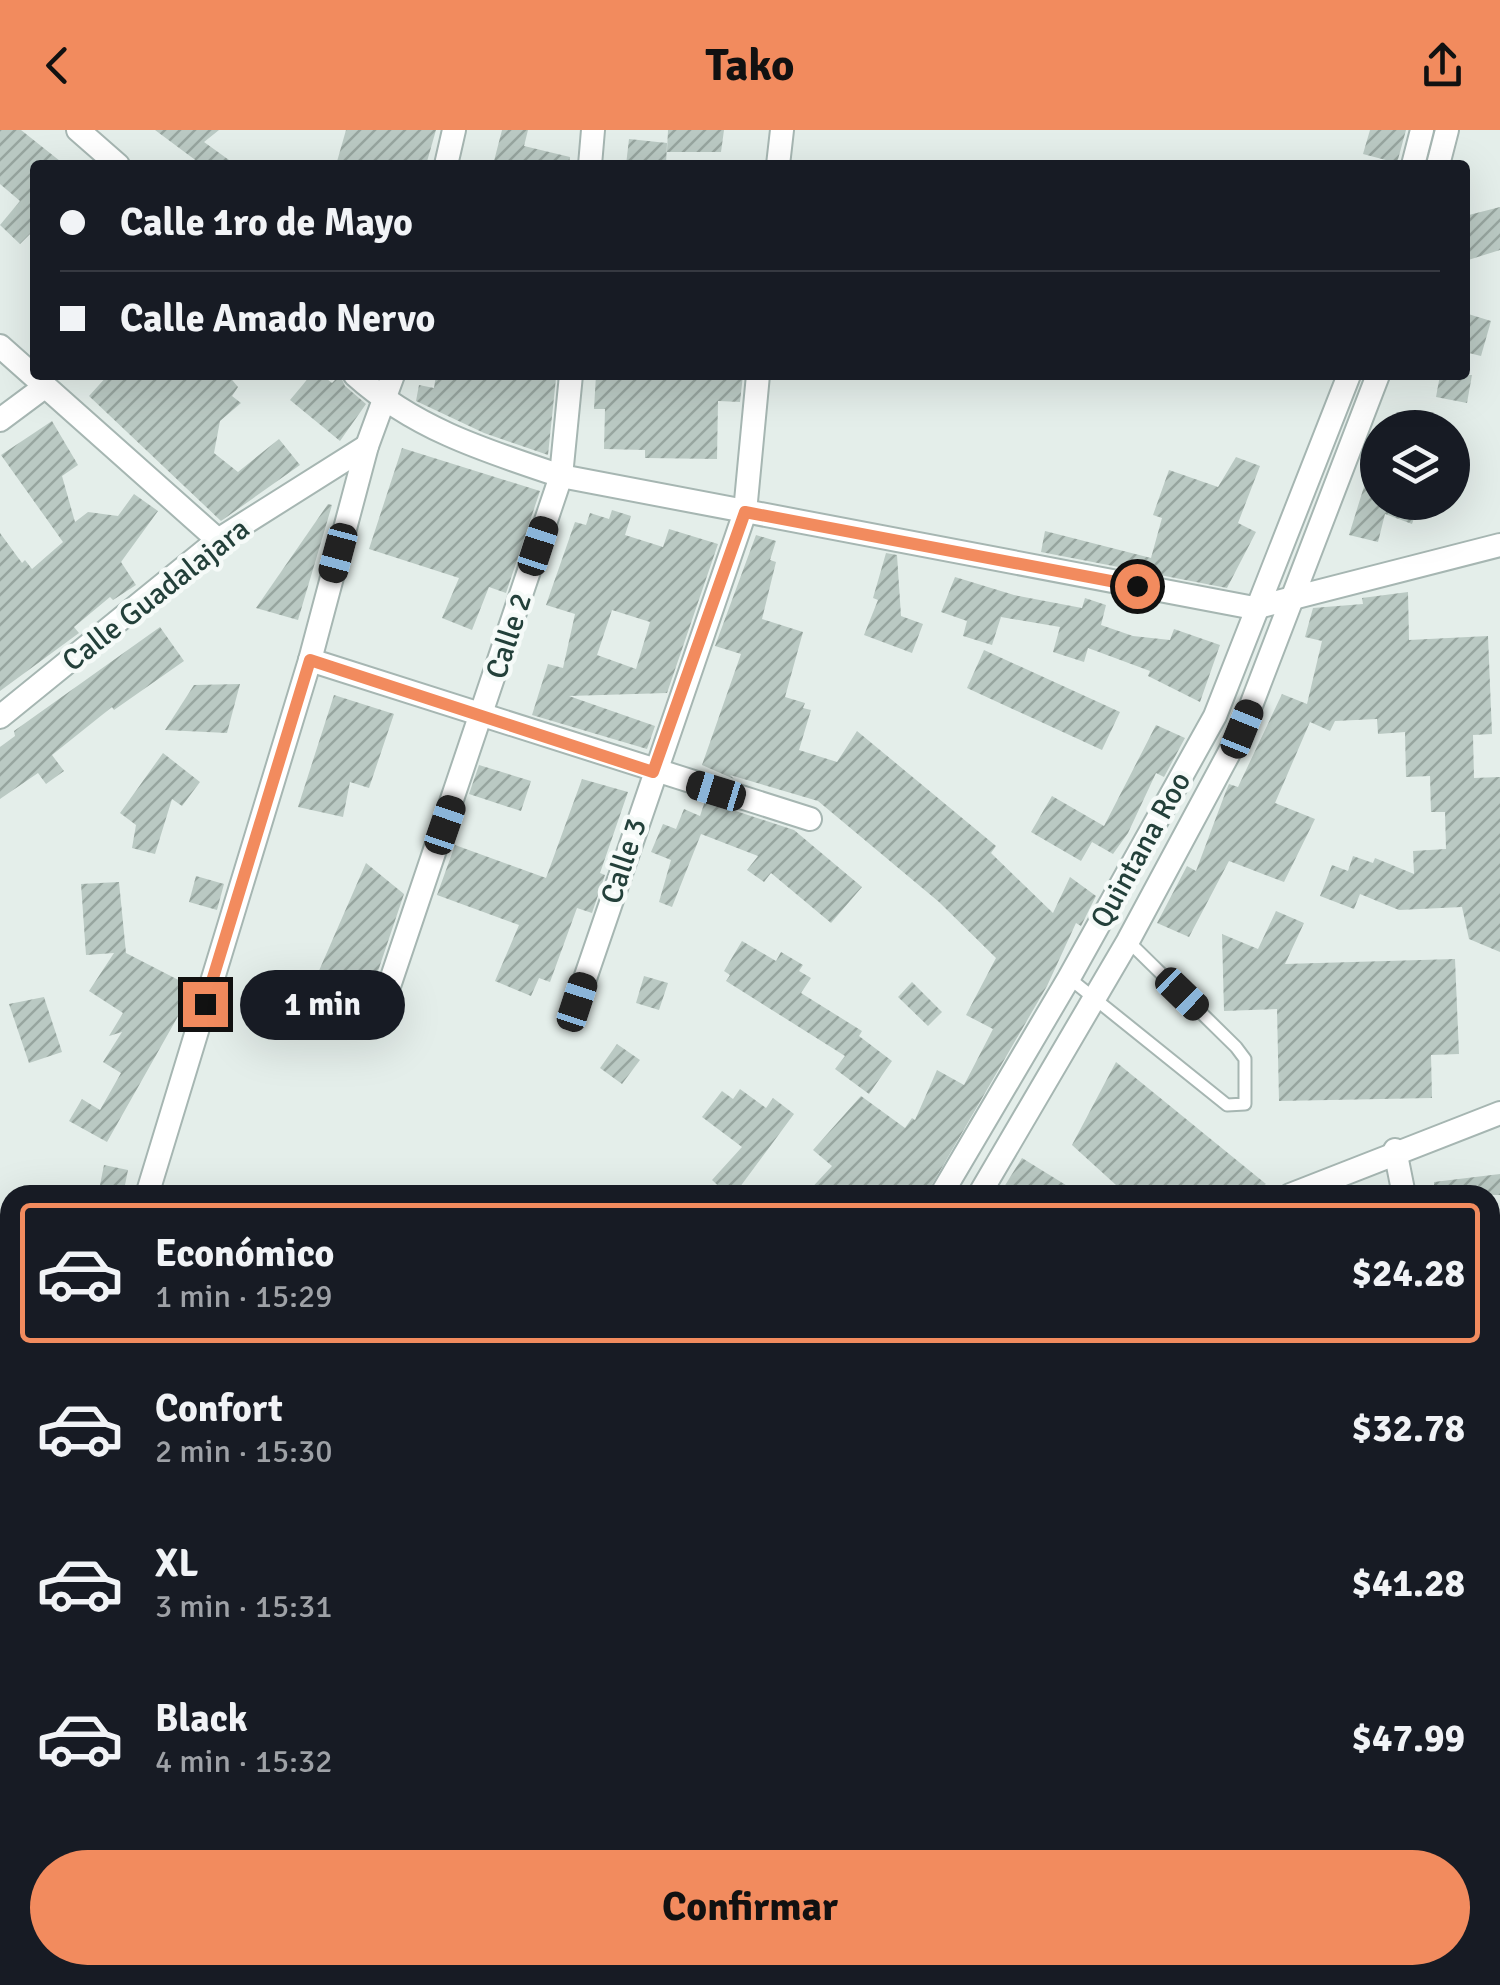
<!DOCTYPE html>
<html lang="es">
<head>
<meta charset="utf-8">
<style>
	:root { --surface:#171b24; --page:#242831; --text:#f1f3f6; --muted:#9ea1a6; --line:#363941; --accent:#f28b5e }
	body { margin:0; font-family:Signika,sans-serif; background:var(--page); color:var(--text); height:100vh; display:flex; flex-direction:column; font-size:38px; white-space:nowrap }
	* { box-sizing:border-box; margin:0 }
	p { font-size:32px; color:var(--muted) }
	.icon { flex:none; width:55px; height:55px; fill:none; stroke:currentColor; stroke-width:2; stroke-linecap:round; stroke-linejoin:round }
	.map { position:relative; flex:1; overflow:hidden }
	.drawer { position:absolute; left:0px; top:1055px; width:1500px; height:800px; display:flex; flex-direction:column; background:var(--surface); border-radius:30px 30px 0 0; box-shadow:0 10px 40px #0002 }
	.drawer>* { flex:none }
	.top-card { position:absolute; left:30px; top:30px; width:1440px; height:220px; border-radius:10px; box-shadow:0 10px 40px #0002; display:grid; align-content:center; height:220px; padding:0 30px; background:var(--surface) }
	.fabs { position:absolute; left:1360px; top:280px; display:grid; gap:20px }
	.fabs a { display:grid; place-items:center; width:110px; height:110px; border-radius:50%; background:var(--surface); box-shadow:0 10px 40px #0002; font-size:50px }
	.end { position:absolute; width:45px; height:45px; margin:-22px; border:12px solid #f28b5e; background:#111; box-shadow:0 0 0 5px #111 }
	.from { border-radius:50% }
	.bubble { position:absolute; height:70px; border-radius:35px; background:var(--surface); box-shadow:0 10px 40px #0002; font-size:32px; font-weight:700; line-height:70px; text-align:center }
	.car { position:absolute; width:30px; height:60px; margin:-30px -15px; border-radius:12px; box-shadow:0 0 8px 2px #0007; background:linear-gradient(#222 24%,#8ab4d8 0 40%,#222 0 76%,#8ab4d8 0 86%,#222 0) }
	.top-card b { display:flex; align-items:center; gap:35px; height:95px; font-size:38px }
	.top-card b+b { border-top:2px solid var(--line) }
	.top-card i { width:25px; height:25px; background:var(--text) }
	ul { padding:18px 0 0; list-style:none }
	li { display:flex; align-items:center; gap:30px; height:140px; margin:0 20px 15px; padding:0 10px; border:5px solid transparent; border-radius:10px }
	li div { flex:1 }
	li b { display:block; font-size:38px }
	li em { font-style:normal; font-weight:700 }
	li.on { border-color:var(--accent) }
	li>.icon { width:90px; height:90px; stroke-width:1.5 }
	.primary-button { display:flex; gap:20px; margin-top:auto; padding:20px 30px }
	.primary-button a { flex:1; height:115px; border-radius:60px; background:var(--accent); color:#111; font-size:40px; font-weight:700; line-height:115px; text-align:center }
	header { display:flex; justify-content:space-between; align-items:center; height:130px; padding:0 30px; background:var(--accent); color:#111; font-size:45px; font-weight:700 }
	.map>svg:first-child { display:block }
	.building { fill:url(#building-hatch); fill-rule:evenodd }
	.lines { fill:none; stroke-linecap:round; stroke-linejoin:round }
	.lane-casing { stroke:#a6b6b2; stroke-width:15 }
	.street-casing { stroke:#a6b6b2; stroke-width:26 }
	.secondary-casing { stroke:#a3bab3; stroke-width:34 }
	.lane { stroke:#fff; stroke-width:11 }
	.street { stroke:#fff; stroke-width:22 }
	.secondary { stroke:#fff; stroke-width:30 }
	.route { stroke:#f28b5e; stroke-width:12 }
	.labels { text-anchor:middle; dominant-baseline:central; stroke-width:9; stroke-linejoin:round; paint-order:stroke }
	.street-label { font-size:30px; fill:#23403a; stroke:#f5faf8 }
</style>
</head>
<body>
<header><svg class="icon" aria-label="back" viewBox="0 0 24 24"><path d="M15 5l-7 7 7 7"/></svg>Tako<svg class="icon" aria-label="share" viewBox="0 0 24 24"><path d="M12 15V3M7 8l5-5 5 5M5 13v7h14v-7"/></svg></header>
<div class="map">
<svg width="1500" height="1855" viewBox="0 0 1500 1855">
	<defs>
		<pattern id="building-hatch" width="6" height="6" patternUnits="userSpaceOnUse" patternTransform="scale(2.5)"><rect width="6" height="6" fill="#bac9c3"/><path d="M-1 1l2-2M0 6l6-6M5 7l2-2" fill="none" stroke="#97a59f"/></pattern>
	</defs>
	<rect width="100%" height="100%" fill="#e4eeea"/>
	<g class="building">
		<polygon points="0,0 21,0 65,35 35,35 35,99 20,114 0,95 20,71 0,54"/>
		<polygon points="155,0 219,0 204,12 236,35 202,35"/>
		<polygon points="346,0 436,0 426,35 336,35"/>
		<polygon points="502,0 528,0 524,16 570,27 569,35 493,35"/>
		<polygon points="668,0 724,0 721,22 667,22"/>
		<polygon points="1370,0 1406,0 1397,33 1363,24"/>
		<polygon points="629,9 667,13 666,35 626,35"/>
		<polygon points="1500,77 1500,120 1465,131 1465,86"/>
		<polygon points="1465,183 1491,191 1481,226 1465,222"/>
		<polygon points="108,245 228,245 238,257 232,266 241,273 220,291 214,323 238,342 279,309 300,335 221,391 89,266"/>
		<polygon points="311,245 322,245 332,253 340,245 345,256 366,274 340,311 290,270"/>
		<polygon points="436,245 556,248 548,325 484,303 416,271 419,255 434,258"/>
		<polygon points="596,245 743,245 740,272 718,271 717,329 645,328 645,320 604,319 605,279 594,279"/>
		<polygon points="1440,245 1472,245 1467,273 1436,267"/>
		<polygon points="52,291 78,335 62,346 75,392 88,382 118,386 134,364 158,381 121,432 136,455 113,470 110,467 74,497 79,503 0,561 0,403 22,433 25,430 32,439 63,412 1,325"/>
		<polygon points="402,318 540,361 506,463 489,457 472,500 442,488 459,448 369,419"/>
		<polygon points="1375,321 1378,372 1420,372 1412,394 1385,384 1378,412 1349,405"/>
		<polygon points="1236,327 1260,336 1238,393 1256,402 1227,458 1041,422 1045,401 1151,428 1162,388 1153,385 1169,340 1218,357"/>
		<polygon points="328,374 332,375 298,490 256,478"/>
		<path d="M612,380L631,386L625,405L663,417L669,399L718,414L667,563L569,566L655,596L647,619L532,585L548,534L563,538L575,484L546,475L575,392L586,395L590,383L609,389ZM612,480L650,492L636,539L597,525Z"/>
		<polygon points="756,405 776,411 770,430 776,432 762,489 803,502 785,567 805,573 803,578 811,580 799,620 837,632 857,601 996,716 991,723 1053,783 1070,747 1096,766 1081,796 1076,793 1047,856 926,1065 805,1065 832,1036 813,1020 861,966 905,998 912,988 915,990 937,940 964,955 993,899 966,885 996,828 939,772 818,671 730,645 734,649 702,635 741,524 715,516"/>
		<polygon points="886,423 897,425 901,486 923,494 912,523 864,505 878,470 873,468"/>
		<polygon points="955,447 1014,465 1082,478 1085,468 1106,475 1101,495 1133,506 1170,510 1174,499 1220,515 1200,572 1148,546 1150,541 1088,518 1084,532 1053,522 1060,497 1001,487 992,515 963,506 967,491 941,482"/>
		<polygon points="1408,462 1409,510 1488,506 1492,604 1473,605 1474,648 1500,647 1500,822 1469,809 1462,777 1399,780 1360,764 1354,779 1320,766 1332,735 1348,741 1353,726 1373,733 1375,728 1414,744 1413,721 1446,719 1445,682 1431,682 1430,646 1406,647 1405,602 1378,604 1377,589 1335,591 1330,601 1310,592 1275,673 1315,689 1284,752 1229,731 1189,807 1157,793 1187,736 1196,741 1226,661 1229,654 1238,657 1282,564 1307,574 1322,511 1305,507 1313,478 1363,474 1362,468"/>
		<polygon points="160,497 184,531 114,580 112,577 52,625 64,641 46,654 38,643 0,669 0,617 15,606 14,601"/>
		<polygon points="984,520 1120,582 1102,620 967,558"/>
		<polygon points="240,554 227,603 165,600 194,555"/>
		<polygon points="334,565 394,584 369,658 350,652 343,687 298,677"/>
		<polygon points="1156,595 1185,608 1164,647 1156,643 1128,703 1113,724 1092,712 1081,731 1031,702 1052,666 1104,696"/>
		<polygon points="163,623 200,652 182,676 172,669 155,724 132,718 136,695 120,683"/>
		<polygon points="479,635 531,651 521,681 469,664"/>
		<polygon points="582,649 628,662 600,743 605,745 592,783 577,778 550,852 539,848 531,866 495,851 519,795 437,765 455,715 546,748"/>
		<polygon points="705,671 794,700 862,757 831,793 771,743 764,752 747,740 758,726 701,704 672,777 659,772 671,730 651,722 663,694 676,699 684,679 700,686"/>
		<polygon points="366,733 404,764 376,847 357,844 350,887 340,886 341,895 324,901 291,862 307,842 318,843"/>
		<polygon points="196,746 224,754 217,780 189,772"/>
		<polygon points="119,752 126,823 194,858 107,1012 69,991 82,969 100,980 121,943 103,932 122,902 109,906 123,883 89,861 114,823 86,825 81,754"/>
		<polygon points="1276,781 1304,793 1285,834 1455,829 1459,924 1431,925 1432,968 1279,971 1277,879 1224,881 1222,804 1258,819"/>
		<polygon points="742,811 776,831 781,822 803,835 799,841 811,848 801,863 862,901 859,906 892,931 869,964 835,939 845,926 726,851 730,845 724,841"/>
		<polygon points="644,846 668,853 659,880 636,873"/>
		<polygon points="912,852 942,882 928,896 898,867"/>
		<polygon points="44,867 62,922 29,933 9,874"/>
		<polygon points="617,914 640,930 622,954 600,938"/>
		<polygon points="1116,932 1266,1054 1248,1065 1127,1065 1072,1015"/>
		<polygon points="740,959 766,978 773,968 794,984 734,1065 728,1065 712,1050 742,1017 702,987 722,961 733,969"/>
		<polygon points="1022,1028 1082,1065 999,1065"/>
		<polygon points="104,1035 128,1040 123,1065 98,1065"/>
		<polygon points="1500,1044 1500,1065 1434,1065 1434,1052"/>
	</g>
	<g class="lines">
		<g class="lane-casing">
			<polyline id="lane" points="1069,848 1227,975 1245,974 1245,929 1236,917 1128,811"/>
		</g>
		<g class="street-casing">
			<g id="street">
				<polyline points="78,0 118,35"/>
				<polyline points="446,35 454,0"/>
				<polyline points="590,35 593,0"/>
				<polyline points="778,35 782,0"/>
				<polyline points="1413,35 1422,0"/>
				<polyline points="1438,35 1447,0"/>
				<polyline points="0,216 218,410"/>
				<path d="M355,245C415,299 486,321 561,346L1254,478L1500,415"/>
				<polyline points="0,290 43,258"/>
				<polyline points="310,530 810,689"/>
				<polyline points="0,587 218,410 367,316"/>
				<polyline points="577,872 745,382 758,245"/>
				<polyline points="383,874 561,346 571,245"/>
				<polyline points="1395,1020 1404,1065"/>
				<polyline points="147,1065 310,530 367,316 393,245"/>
				<polyline points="941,1065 1069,848 1215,586 1349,245"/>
				<polyline points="979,1065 1128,811 1242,599 1378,245"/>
				<polyline points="1290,1065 1500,983"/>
				<polyline points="1490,1387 1500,1387"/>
				<polyline points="1490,1516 1500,1569"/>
				<polyline points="1490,1612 1500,1610"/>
				<polyline points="72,1845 74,1855"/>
				<polyline points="1144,1845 1146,1855"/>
				<polyline points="265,1855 276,1845"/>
				<polyline points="333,1855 342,1845"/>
			</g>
		</g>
		<g class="secondary-casing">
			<polyline id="secondary" points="1476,1855 1500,1846"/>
		</g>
		<use href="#lane" class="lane"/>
		<use href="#street" class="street"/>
		<use href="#secondary" class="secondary"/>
	</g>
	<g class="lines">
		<polyline class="route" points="205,874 310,530 653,642 745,382 1137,456"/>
	</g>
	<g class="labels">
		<g class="street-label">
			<text transform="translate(156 465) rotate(-38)">Calle Guadalajara</text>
			<text transform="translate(509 506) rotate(-72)">Calle 2</text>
			<text transform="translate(1141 720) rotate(-61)">Quintana Roo</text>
			<text transform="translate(624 731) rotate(-72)">Calle 3</text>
		</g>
	</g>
</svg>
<div class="fabs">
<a><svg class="icon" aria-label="layers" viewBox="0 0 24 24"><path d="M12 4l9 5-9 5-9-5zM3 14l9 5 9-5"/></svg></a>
</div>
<i class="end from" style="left:1137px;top:456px"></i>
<i class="end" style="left:205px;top:874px"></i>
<div class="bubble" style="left:240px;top:840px;width:165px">1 min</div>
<i class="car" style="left:538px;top:416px;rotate:18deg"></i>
<i class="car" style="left:338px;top:423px;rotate:195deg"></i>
<i class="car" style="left:1242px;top:599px;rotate:22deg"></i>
<i class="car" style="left:716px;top:661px;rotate:287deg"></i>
<i class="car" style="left:445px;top:695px;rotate:19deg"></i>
<i class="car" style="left:1182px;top:864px;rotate:134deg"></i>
<i class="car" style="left:577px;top:872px;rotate:18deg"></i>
<div class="top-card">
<b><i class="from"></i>Calle 1ro de Mayo</b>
<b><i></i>Calle Amado Nervo</b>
</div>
<section class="drawer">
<ul>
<li class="on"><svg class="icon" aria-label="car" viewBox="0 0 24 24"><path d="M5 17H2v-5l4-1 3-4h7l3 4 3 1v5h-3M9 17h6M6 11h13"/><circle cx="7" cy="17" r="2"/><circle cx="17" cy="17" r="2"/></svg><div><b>Económico</b><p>1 min · 15:29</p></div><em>$24.28</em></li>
<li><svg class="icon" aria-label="car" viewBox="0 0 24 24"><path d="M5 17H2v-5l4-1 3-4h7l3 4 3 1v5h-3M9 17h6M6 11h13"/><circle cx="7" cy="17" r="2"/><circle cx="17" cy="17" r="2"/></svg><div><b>Confort</b><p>2 min · 15:30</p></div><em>$32.78</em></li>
<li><svg class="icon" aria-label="car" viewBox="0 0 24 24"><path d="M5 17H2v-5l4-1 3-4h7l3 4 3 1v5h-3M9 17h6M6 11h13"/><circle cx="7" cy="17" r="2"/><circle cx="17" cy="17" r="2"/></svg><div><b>XL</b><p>3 min · 15:31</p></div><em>$41.28</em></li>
<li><svg class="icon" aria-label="car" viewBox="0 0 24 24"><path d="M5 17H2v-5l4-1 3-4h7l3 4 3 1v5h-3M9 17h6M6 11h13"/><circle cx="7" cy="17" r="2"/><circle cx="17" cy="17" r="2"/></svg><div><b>Black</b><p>4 min · 15:32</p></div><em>$47.99</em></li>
</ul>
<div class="primary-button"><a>Confirmar</a></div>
</section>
</div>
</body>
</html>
